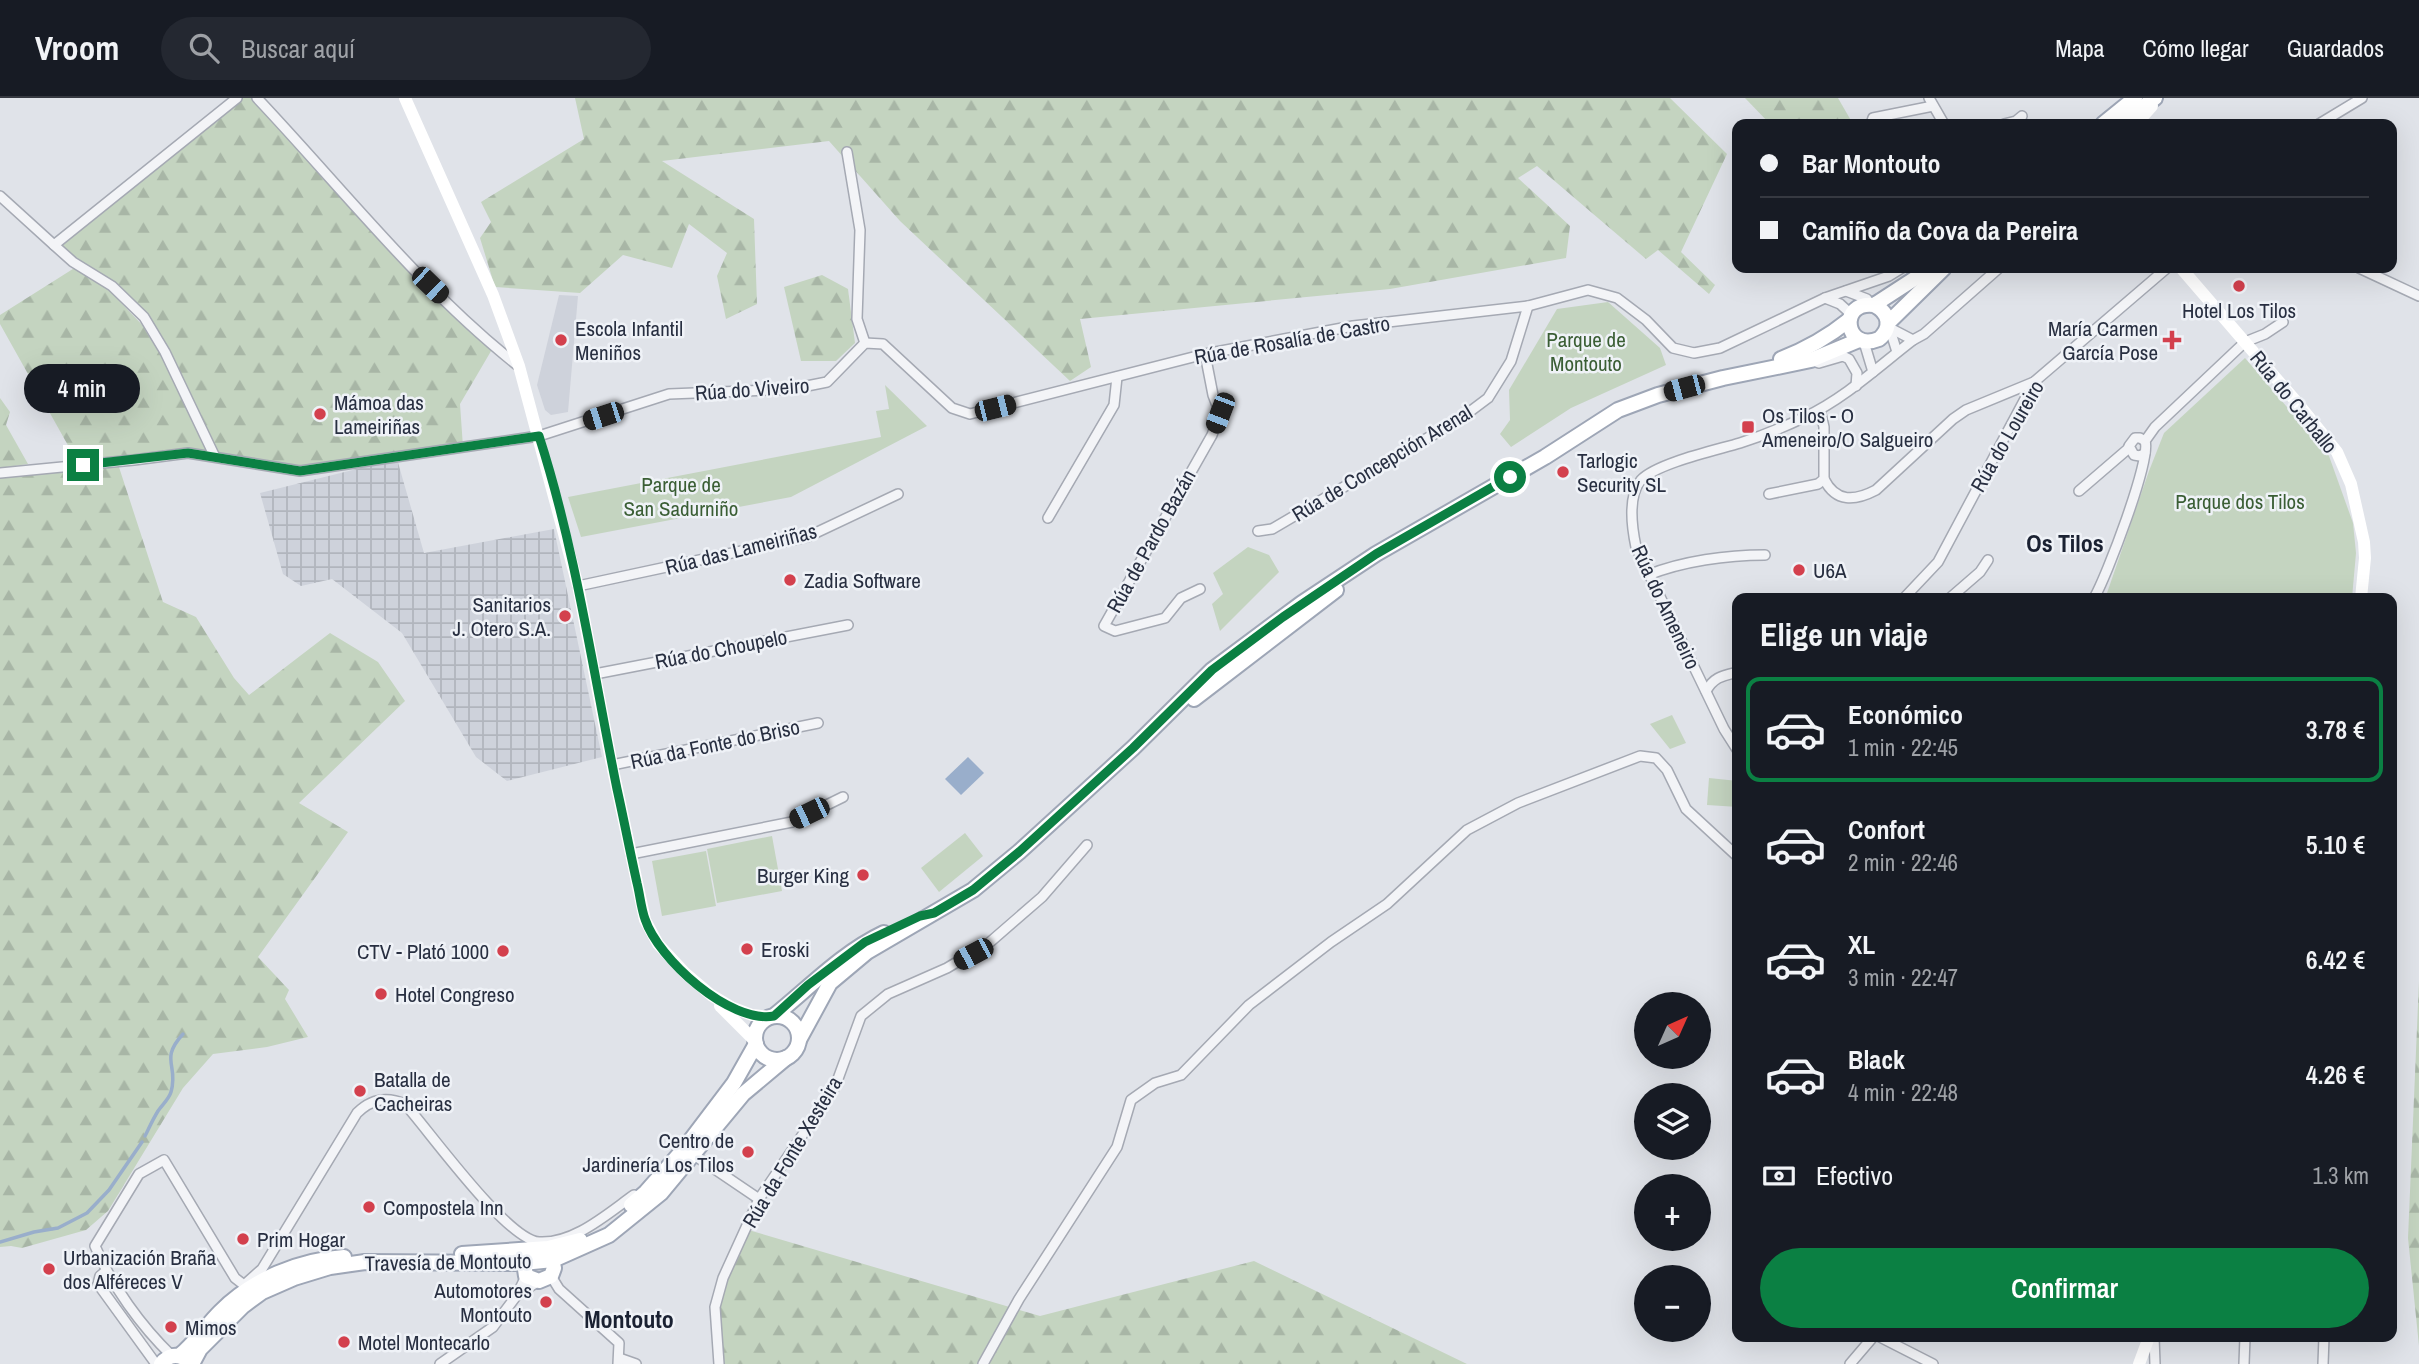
<!DOCTYPE html>
<html lang="es">
<head>
<meta charset="utf-8">
<style>
	:root { --surface:#171b24; --page:#242831; --text:#f1f3f6; --muted:#9ea1a6; --line:#363941; --accent:#0b8043 }
	body { margin:0; font-family:"Archivo Narrow",sans-serif; background:var(--page); color:var(--text); height:100vh; display:flex; flex-direction:column; font-size:26px; white-space:nowrap }
	* { box-sizing:border-box; margin:0 }
	p { font-size:23px; color:var(--muted) }
	.icon { flex:none; width:38px; height:38px; fill:none; stroke:currentColor; stroke-width:2; stroke-linecap:round; stroke-linejoin:round }
	.map { position:relative; flex:1; overflow:hidden }
	.side { position:absolute; left:1732px; top:495px; width:665px; height:749px; display:flex; flex-direction:column; background:var(--surface); border-radius:14px; box-shadow:0 7px 28px #0002 }
	.side>* { flex:none }
	.guide { position:absolute; left:1732px; top:21px; width:665px; height:154px; border-radius:14px; box-shadow:0 7px 28px #0002; display:grid; align-content:center; height:154px; padding:0 28px; background:var(--surface) }
	.needle { width:46px; rotate:45deg }
	.tools { position:absolute; left:1634px; top:894px; display:grid; gap:14px }
	.tools a { display:grid; place-items:center; width:77px; height:77px; border-radius:50%; background:var(--surface); box-shadow:0 7px 28px #0002; font-size:35px }
	.end { position:absolute; width:32px; height:32px; margin:-16px; border:9px solid #0b8043; background:#fff; box-shadow:0 0 0 4px #fff }
	.from { border-radius:50% }
	.bubble { position:absolute; height:49px; border-radius:24px; background:var(--surface); box-shadow:0 7px 28px #0002; font-size:23px; font-weight:600; line-height:49px; text-align:center }
	.car { position:absolute; width:21px; height:42px; margin:-21px -10px; border-radius:9px; box-shadow:0 0 5px 2px #0007; background:linear-gradient(#222 24%,#8ab4d8 0 40%,#222 0 76%,#8ab4d8 0 86%,#222 0) }
	.guide b { display:flex; align-items:center; gap:24px; height:66px; font-size:26px }
	.guide b+b { border-top:2px solid var(--line) }
	.guide i { width:18px; height:18px; background:var(--text) }
	ul { padding:0; list-style:none }
	li { display:flex; align-items:center; gap:21px; height:105px; margin:0 14px 10px; padding:0 14px; border:4px solid transparent; border-radius:14px }
	li div { flex:1 }
	li b { display:block; font-size:26px }
	li em { font-style:normal; font-weight:600 }
	li.active { border-color:var(--accent) }
	li>.icon { width:63px; height:63px; stroke-width:1.5 }
	h2 { padding:0 28px; font-size:32px; line-height:84px }
	.pay { display:flex; align-items:center; gap:18px; height:77px; padding:0 28px; font-size:26px }
	.pay p { margin-inline-start:auto }
	.button { display:flex; gap:14px; margin-top:auto; padding:14px 28px }
	.button a { flex:1; height:80px; border-radius:42px; background:var(--accent); color:#fff; font-size:28px; font-weight:600; line-height:80px; text-align:center }
	header { display:flex; align-items:center; gap:42px; box-sizing:border-box; height:98px; padding:0 35px; background:var(--surface); border-bottom:2px solid var(--line) }
	header strong { font-size:33px }
	nav { display:flex; gap:38px; margin-inline-start:auto; font-size:24px }
	.search { width:490px; height:63px; background:var(--page); display:flex; align-items:center; gap:18px; box-sizing:border-box; padding:0 24px; border-radius:38px; color:var(--muted); font-size:26px }
	.map>svg:first-child { display:block }
	.built { fill:#ced2db }
	.industrial { fill:url(#industrial-grid) }
	.forest { fill:url(#forest-firs) }
	.park { fill:#c4d4c0 }
	.water { fill:#99aecb }
	.lines { fill:none; stroke-linecap:round; stroke-linejoin:round }
	.stream { stroke:#99aecb; stroke-width:3.5 }
	.street-casing { stroke:#a5a9b3; stroke-width:12 }
	.primary-casing { stroke:#9ea6b6; stroke-width:18 }
	.street { stroke:#f3f4f7; stroke-width:9 }
	.secondary { stroke:#fff; stroke-width:12 }
	.primary { stroke:#fff; stroke-width:14 }
	.route { stroke:#0b8043; stroke-width:9 }
	.poi-dot { fill:#d3404d; stroke:#eff2f7; stroke-width:2.5 }
	.labels { text-anchor:middle; dominant-baseline:central; stroke-width:5; stroke-linejoin:round; paint-order:stroke }
	.poi-label { font-size:21px; fill:#282f41; stroke:#eff2f7; text-anchor:start }
	.park-label { font-size:21px; fill:#3a5e34; stroke:#eff2f7 }
	.street-label { font-size:21px; fill:#282f41; stroke:#eff2f7 }
	.quarter-label { font-size:24px; font-weight:bold; fill:#1a2132; stroke:#eff2f7 }
</style>
</head>
<body>
<header>
<strong>Vroom</strong>
<div class="search"><svg class="icon" aria-label="search" viewBox="0 0 24 24"><circle cx="10" cy="10" r="6"/><path d="M15 15l6 6"/></svg>Buscar aquí</div>
<nav><a>Mapa</a><a>Cómo llegar</a><a>Guardados</a></nav>
</header>
<div class="map">
<svg width="2419" height="1266" viewBox="0 0 2419 1266">
	<defs>
		<pattern id="industrial-grid" width="8" height="8" patternUnits="userSpaceOnUse" patternTransform="scale(1.75)"><rect width="8" height="8" fill="#ced2db"/><path d="M0 4h8M4 0v8" fill="none" stroke="#b1b5bd"/></pattern>
		<pattern id="forest-firs" width="22" height="20" patternUnits="userSpaceOnUse" patternTransform="scale(1.75)"><rect width="22" height="20" fill="#c4d4c0"/><path d="M5 1l3.5 6h-7zM16 11l3.5 6h-7z" fill="#a8b6a6"/></pattern>
	</defs>
	<rect width="100%" height="100%" fill="#e0e3e9"/>
	<polygon class="built" points="559,197 578,198 568,314 551,317 545,312 537,287"/>
	<polygon class="industrial" points="397,361 424,455 554,431 602,659 507,683 476,659 402,535 332,481 301,488 283,476 260,395"/>
	<g class="forest">
		<polygon points="237,0 257,0 494,248 460,306 463,349 300,373 180,356 117,363 163,504 196,519 234,580 249,597 330,535 378,564 405,603 299,705 348,734 258,859 289,892 285,901 308,939 267,949 213,956 183,990 108,1113 86,1132 22,1150 11,1148 0,1149 0,375 79,367 0,226 0,217 76,169 107,190 148,233 134,210 54,147"/>
		<polygon points="575,0 1670,0 1727,56 1681,154 1715,187 1709,196 1658,152 1646,161 1537,68 1518,80 1570,128 1566,160 1390,191 1080,221 1091,269 1070,283 900,123 829,43 662,63 754,121 757,206 726,221 717,178 727,155 689,126 672,170 623,157 580,195 495,189 480,140 491,124 481,104 584,41"/>
		<polygon points="1745,0 1838,0 1853,26 1770,26"/>
		<polygon points="822,177 848,191 855,245 836,263 801,263 784,189"/>
		<polygon points="0,300 10,314 6,327 28,366 0,370"/>
		<polygon points="2419,883 2419,1248 2408,1140"/>
		<polygon points="745,1131 1040,1218 1254,1163 1467,1266 724,1266 720,1207 724,1188"/>
	</g>
	<g class="park">
		<polygon points="1608,204 1660,250 1666,267 1571,310 1511,349 1500,336 1510,322 1509,292 1557,211"/>
		<polygon points="2245,260 2329,358 2353,425 2356,455 2352,500 2114,500 2107,495 2149,373 2164,335"/>
		<polygon points="885,287 927,328 791,399 581,439 568,399 881,339 876,313 889,311"/>
		<polygon points="1248,449 1269,457 1279,474 1220,533 1212,506 1223,496 1213,475"/>
		<polygon points="1672,617 1686,645 1670,651 1650,626"/>
		<polygon points="1709,680 1738,683 1738,709 1707,707"/>
		<polygon points="965,735 983,758 939,794 921,770"/>
		<polygon points="772,738 782,793 717,805 707,751"/>
		<polygon points="706,753 716,808 662,818 652,763"/>
	</g>
	<polygon class="water" points="968,659 984,675 961,697 945,681"/>
	<g class="lines">
		<g class="stream">
			<path d="M145,1038C149,1030 153,1021 158,1013C162,1007 169,1001 171,994C179,967 159,962 183,936"/>
			<polyline points="0,1144 34,1134 58,1130 87,1115 109,1092 142,1044"/>
		</g>
		<g class="street-casing">
			<g id="street">
				<path d="M257,0C342,90 420,190 517,267"/>
				<polyline points="1929,0 1944,26"/>
				<polyline points="1871,26 1873,20 1933,8"/>
				<polyline points="2004,26 2016,23 2022,18"/>
				<polyline points="2319,26 2362,0"/>
				<polyline points="847,54 860,132 857,221 865,245"/>
				<polyline points="0,98 54,147 237,0"/>
				<polyline points="54,147 73,164 112,188 144,219 165,254 215,359"/>
				<polyline points="2359,170 2419,198"/>
				<polyline points="1846,193 1867,201"/>
				<polyline points="1825,200 1840,206 1851,216"/>
				<polyline points="1888,229 1913,242"/>
				<polyline points="1886,233 1892,238 1897,254"/>
				<polyline points="1864,244 1873,274"/>
				<polyline points="1816,264 1819,265 1843,258 1849,261 1857,275 1856,288"/>
				<polyline points="2145,355 2140,358 2134,357 2129,348 2135,340 2140,340 2145,343"/>
				<polyline points="0,375 134,362 188,355 300,373 539,338 669,296 792,291 827,284 865,245 883,246 952,310 970,316 1205,256 1353,228 1528,208 1588,192 1617,200 1646,222 1673,250 1694,255 1720,250 1825,200 1889,178 1902,170"/>
				<path d="M1824,381C1836,405 1855,403 1876,392L1953,321L1966,312L2034,284"/>
				<polyline points="2079,393 2129,350"/>
				<polyline points="1769,396 1818,386 1824,381 1824,329 1820,312"/>
				<polyline points="1048,420 1114,307 1117,279"/>
				<polyline points="1258,433 1272,431 1460,321 1488,300 1511,263 1528,208"/>
				<path d="M1648,477C1683,463 1727,457 1765,457"/>
				<polyline points="578,488 807,439 898,396"/>
				<polyline points="1200,491 1181,500 1165,520 1115,533 1104,528 1212,337 1220,315 1213,297 1205,256"/>
				<polyline points="1904,500 1938,464 2034,284 2167,170"/>
				<polyline points="1950,500 1980,474 1988,462"/>
				<path d="M2094,500C2106,480 2152,360 2145,343L2155,329L2245,244L2265,236L2283,224"/>
				<polyline points="595,576 848,527"/>
				<path d="M1706,593C1714,579 1722,578 1738,574"/>
				<path d="M1738,653L1724,631L1636,449C1632,430 1627,399 1641,382C1657,365 1717,352 1740,345C1762,338 1784,329 1805,319C1845,300 1878,269 1913,242L1924,236L1999,170"/>
				<polyline points="612,667 818,625"/>
				<polyline points="631,756 792,724 843,699"/>
				<polyline points="694,1057 759,1101"/>
				<polyline points="106,1173 100,1178 98,1186 156,1266"/>
				<polyline points="526,1178 517,1197 539,1183"/>
				<polyline points="551,1178 559,1191 619,1245 618,1266"/>
				<polyline points="1880,1239 1933,1266"/>
				<polyline points="2154,1239 2155,1266"/>
				<path d="M172,1258C141,1228 112,1188 95,1148L139,1076L164,1062L235,1180L244,1187L262,1171L357,1015C371,1001 386,998 405,1006C430,1034 507,1142 539,1144C574,1146 607,1116 634,1097"/>
				<polyline points="619,1260 636,1266"/>
				<polyline points="440,1266 493,1229 517,1197"/>
				<polyline points="719,1266 715,1209 723,1180 759,1101 835,989 861,918 888,896 947,870 989,845 1042,799 1087,747"/>
				<polyline points="983,1266 1019,1201 1117,1049 1131,1002 1155,985 1181,977 1249,907 1331,844 1387,806 1467,732 1518,705 1640,658 1656,660 1667,672 1686,711 1738,759"/>
				<polyline points="1850,1266 1873,1239"/>
				<polyline points="2244,1266 2245,1239"/>
				<polyline points="2323,1266 2324,1239"/>
			</g>
		</g>
		<g class="primary-casing">
			<g id="primary">
				<polyline points="2103,26 2135,0"/>
				<polyline points="2120,26 2155,0"/>
				<path d="M1874,207C1890,215 1892,230 1879,241C1844,255 1838,202 1874,207L1931,170"/>
				<polyline points="1888,225 1944,170"/>
				<path d="M1781,261C1807,251 1828,239 1849,222"/>
				<polyline points="1194,601 1336,492"/>
				<path d="M774,918C810,889 842,855 884,835"/>
				<circle cx="777" cy="940" r="22"/>
				<polyline points="799,942 830,885 867,854 973,792 1019,754 1133,650 1212,572 1302,505 1376,456 1545,359 1618,312 1658,297 1723,280 1811,262 1859,242"/>
				<polyline points="631,1107 646,1094 684,1051 734,985 756,946"/>
				<polyline points="462,1156 548,1150 580,1142"/>
				<polyline points="523,1158 526,1178 539,1183 551,1178 554,1170 550,1155"/>
				<path d="M179,1258C195,1245 206,1228 220,1214C253,1181 299,1162 344,1159"/>
				<path d="M161,1266C168,1257 177,1255 187,1262"/>
				<polyline points="192,1266 200,1251 243,1208 262,1194 294,1180 330,1169 365,1164 523,1165 553,1162 609,1137 661,1095 743,996 786,960"/>
			</g>
		</g>
		<use href="#street" class="street"/>
		<g class="secondary">
			<polyline points="405,0 493,197 519,268 578,488 612,667 645,822 658,846 685,875 711,897 731,909 752,917 770,919"/>
			<polyline points="2136,26 2152,8"/>
			<polyline points="2181,170 2300,308 2337,354 2351,386 2364,444 2365,460 2361,500"/>
			<polyline points="720,908 755,943"/>
			<polyline points="2139,1266 2149,1239"/>
		</g>
		<use href="#primary" class="primary"/>
	</g>
	<g class="lines">
		<path class="route" d="M83,367L188,355L300,373L539,338C576,453 593,573 617,691C624,722 630,754 637,785C640,797 641,810 645,821C658,861 730,926 774,918L808,887L865,844L920,818L934,815L973,792L1019,754L1133,650L1212,572L1283,519L1376,456L1510,379"/>
	</g>
	<g class="poi-dot">
		<circle cx="2239" cy="188" r="7"/>
		<circle cx="561" cy="242" r="7"/>
		<path d="M2168.5 231.5h7v7h7v7h-7v7h-7v-7h-7v-7h7z"/>
		<circle cx="320" cy="316" r="7"/>
		<rect x="1741" y="322" width="14" height="14" rx="3.5"/>
		<circle cx="1563" cy="374" r="7"/>
		<circle cx="1799" cy="472" r="7"/>
		<circle cx="790" cy="482" r="7"/>
		<circle cx="565" cy="518" r="7"/>
		<circle cx="863" cy="777" r="7"/>
		<circle cx="747" cy="851" r="7"/>
		<circle cx="503" cy="853" r="7"/>
		<circle cx="381" cy="896" r="7"/>
		<circle cx="360" cy="993" r="7"/>
		<circle cx="748" cy="1054" r="7"/>
		<circle cx="369" cy="1109" r="7"/>
		<circle cx="243" cy="1141" r="7"/>
		<circle cx="49" cy="1171" r="7"/>
		<circle cx="546" cy="1204" r="7"/>
		<circle cx="171" cy="1229" r="7"/>
		<circle cx="344" cy="1244" r="7"/>
	</g>
	<g class="labels">
		<g class="poi-label">
			<text x="2239" y="212" text-anchor="middle">Hotel Los Tilos</text>
			<text x="575" y="230">Escola Infantil<tspan x="575" dy="24">Meniños</tspan></text>
			<text x="2158" y="230" text-anchor="end">María Carmen<tspan x="2158" dy="24">García Pose</tspan></text>
			<text x="334" y="304">Mámoa das<tspan x="334" dy="24">Lameiriñas</tspan></text>
			<text x="1762" y="317">Os Tilos - O<tspan x="1762" dy="24">Ameneiro/O Salgueiro</tspan></text>
			<text x="1577" y="362">Tarlogic<tspan x="1577" dy="24">Security SL</tspan></text>
			<text x="1813" y="472">U6A</text>
			<text x="804" y="482">Zadia Software</text>
			<text x="551" y="506" text-anchor="end">Sanitarios<tspan x="551" dy="24">J. Otero S.A.</tspan></text>
			<text x="849" y="777" text-anchor="end">Burger King</text>
			<text x="761" y="851">Eroski</text>
			<text x="489" y="853" text-anchor="end">CTV - Plató 1000</text>
			<text x="395" y="896">Hotel Congreso</text>
			<text x="374" y="981">Batalla de<tspan x="374" dy="24">Cacheiras</tspan></text>
			<text x="734" y="1042" text-anchor="end">Centro de<tspan x="734" dy="24">Jardinería Los Tilos</tspan></text>
			<text x="383" y="1109">Compostela Inn</text>
			<text x="257" y="1141">Prim Hogar</text>
			<text x="63" y="1159">Urbanización Braña<tspan x="63" dy="24">dos Alféreces V</tspan></text>
			<text x="532" y="1192" text-anchor="end">Automotores<tspan x="532" dy="24">Montouto</tspan></text>
			<text x="185" y="1229">Mimos</text>
			<text x="358" y="1244">Motel Montecarlo</text>
		</g>
		<g class="park-label">
			<text x="1586" y="241">Parque de<tspan x="1586" dy="24">Montouto</tspan></text>
			<text x="681" y="386">Parque de<tspan x="681" dy="24">San Sadurniño</tspan></text>
			<text x="2240" y="403">Parque dos Tilos</text>
		</g>
		<g class="street-label">
			<text transform="translate(1292 242) rotate(-10)">Rúa de Rosalía de Castro</text>
			<text transform="translate(752 291) rotate(-4)">Rúa do Viveiro</text>
			<text transform="translate(2294 304) rotate(51)">Rúa do Carballo</text>
			<text transform="translate(2007 338) rotate(-60)">Rúa do Loureiro</text>
			<text transform="translate(1382 365) rotate(-31)">Rúa de Concepción Arenal</text>
			<text transform="translate(1151 443) rotate(-61)">Rúa de Pardo Bazán</text>
			<text transform="translate(741 451) rotate(-14)">Rúa das Lameiriñas</text>
			<text transform="translate(1666 509) rotate(65)">Rúa do Ameneiro</text>
			<text transform="translate(721 551) rotate(-11)">Rúa do Choupelo</text>
			<text transform="translate(715 646) rotate(-12)">Rúa da Fonte do Briso</text>
			<text transform="translate(792 1054) rotate(-59)">Rúa da Fonte Xesteira</text>
			<text transform="translate(448 1164) rotate(-1)">Travesía de Montouto</text>
		</g>
		<g class="quarter-label">
			<text x="2065" y="445">Os Tilos</text>
			<text x="629" y="1221">Montouto</text>
		</g>
	</g>
</svg>
<div class="tools">
<a><svg class="needle" viewBox="-14 -14 28 28"><path d="M0-13l5 13h-10z" fill="#e53935"/><path d="M0 13l5-13h-10z" fill="#9ea1a6"/></svg></a>
<a><svg class="icon" aria-label="layers" viewBox="0 0 24 24"><path d="M12 4l9 5-9 5-9-5zM3 14l9 5 9-5"/></svg></a>
<a>+</a>
<a>−</a>
</div>
<i class="end from" style="left:1510px;top:379px"></i>
<i class="end" style="left:83px;top:367px"></i>
<div class="bubble" style="left:24px;top:266px;width:116px">4 min</div>
<i class="car" style="left:430px;top:187px;rotate:134deg"></i>
<i class="car" style="left:1684px;top:290px;rotate:255deg"></i>
<i class="car" style="left:995px;top:310px;rotate:76deg"></i>
<i class="car" style="left:1220px;top:315px;rotate:201deg"></i>
<i class="car" style="left:603px;top:318px;rotate:252deg"></i>
<i class="car" style="left:809px;top:715px;rotate:244deg"></i>
<i class="car" style="left:973px;top:856px;rotate:242deg"></i>
<div class="guide">
<b><i class="from"></i>Bar Montouto</b>
<b><i></i>Camiño da Cova da Pereira</b>
</div>
<section class="side">
<h2>Elige un viaje</h2>
<ul>
<li class="active"><svg class="icon" aria-label="car" viewBox="0 0 24 24"><path d="M5 17H2v-5l4-1 3-4h7l3 4 3 1v5h-3M9 17h6M6 11h13"/><circle cx="7" cy="17" r="2"/><circle cx="17" cy="17" r="2"/></svg><div><b>Económico</b><p>1 min · 22:45</p></div><em>3.78 €</em></li>
<li><svg class="icon" aria-label="car" viewBox="0 0 24 24"><path d="M5 17H2v-5l4-1 3-4h7l3 4 3 1v5h-3M9 17h6M6 11h13"/><circle cx="7" cy="17" r="2"/><circle cx="17" cy="17" r="2"/></svg><div><b>Confort</b><p>2 min · 22:46</p></div><em>5.10 €</em></li>
<li><svg class="icon" aria-label="car" viewBox="0 0 24 24"><path d="M5 17H2v-5l4-1 3-4h7l3 4 3 1v5h-3M9 17h6M6 11h13"/><circle cx="7" cy="17" r="2"/><circle cx="17" cy="17" r="2"/></svg><div><b>XL</b><p>3 min · 22:47</p></div><em>6.42 €</em></li>
<li><svg class="icon" aria-label="car" viewBox="0 0 24 24"><path d="M5 17H2v-5l4-1 3-4h7l3 4 3 1v5h-3M9 17h6M6 11h13"/><circle cx="7" cy="17" r="2"/><circle cx="17" cy="17" r="2"/></svg><div><b>Black</b><p>4 min · 22:48</p></div><em>4.26 €</em></li>
</ul>
<div class="pay"><svg class="icon" aria-label="cash" viewBox="0 0 24 24"><path d="M3 7h18v10H3z"/><circle cx="12" cy="12" r="2"/></svg>Efectivo<p>1.3 km</p></div>
<div class="button"><a>Confirmar</a></div>
</section>
</div>
</body>
</html>
